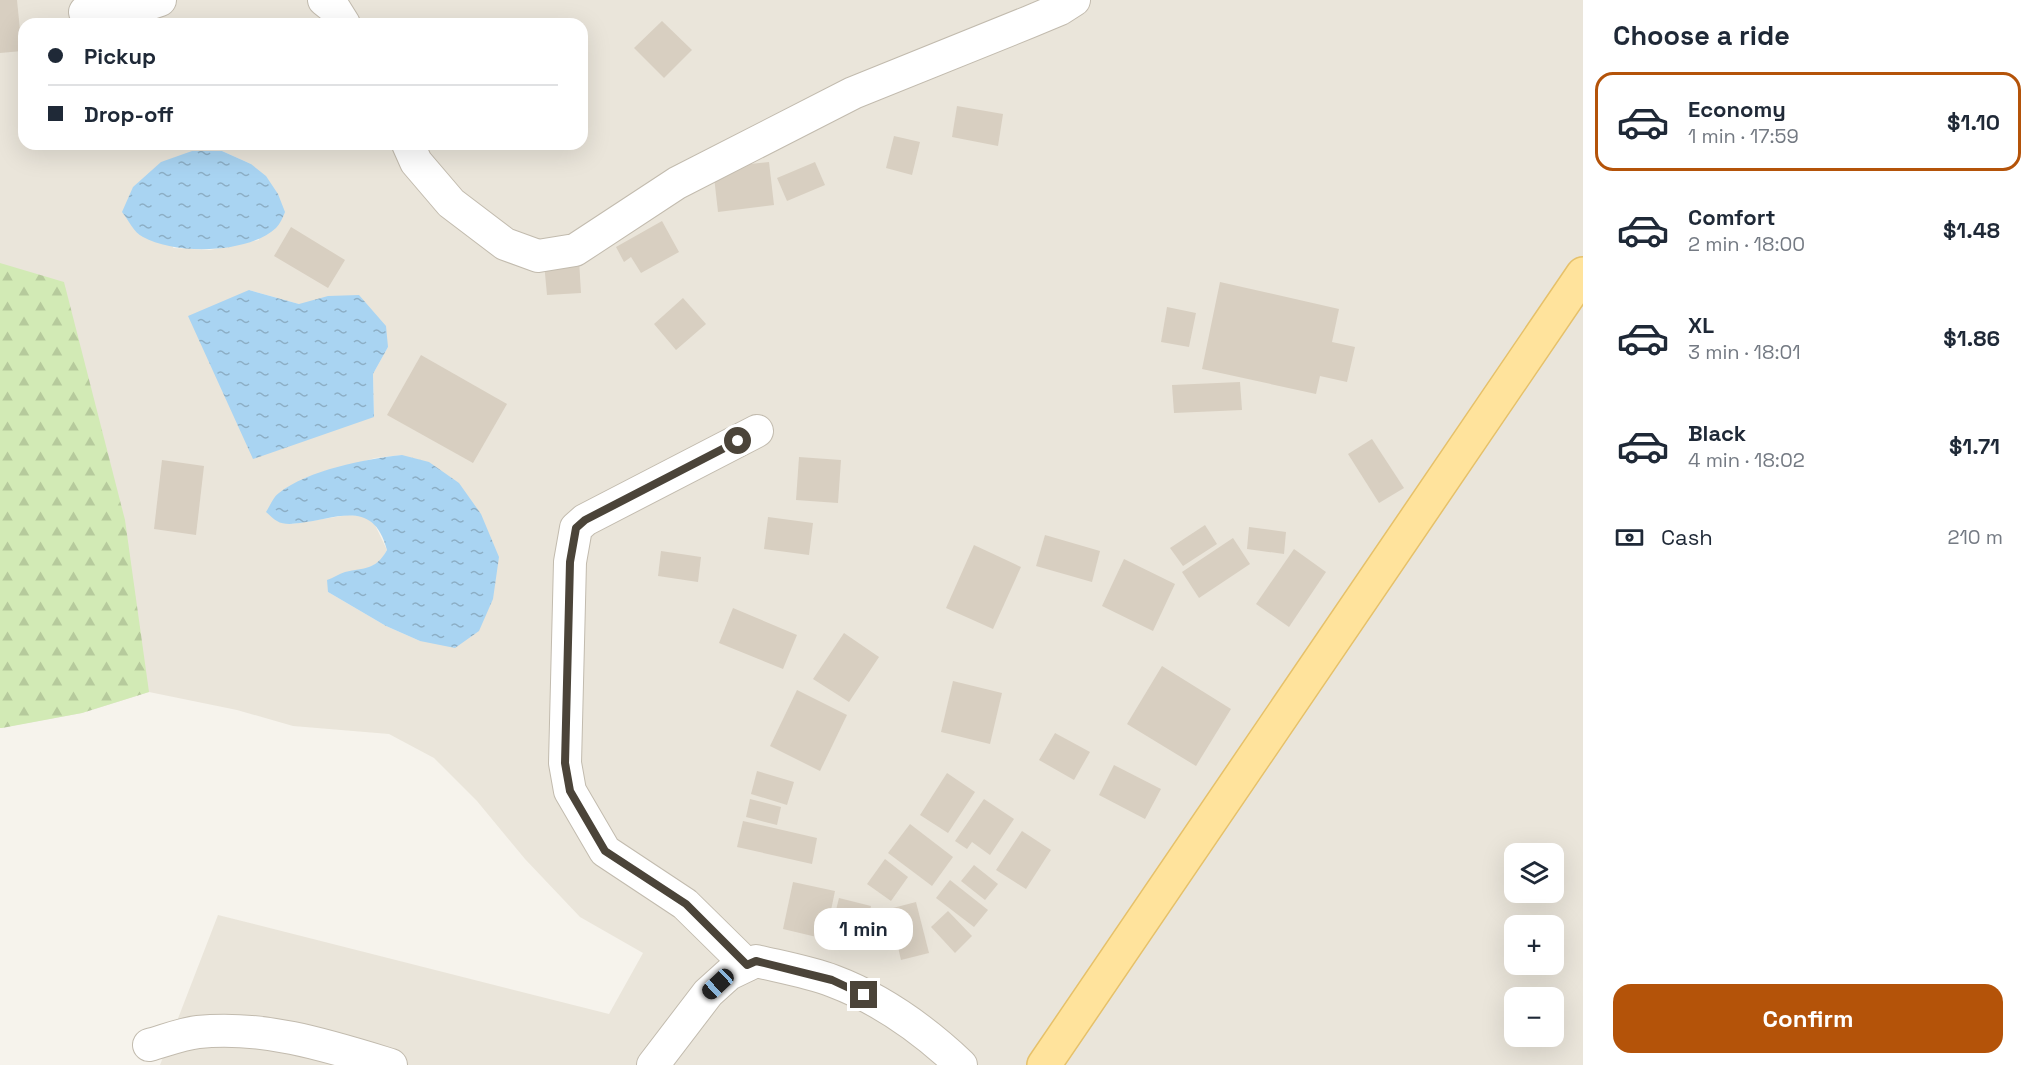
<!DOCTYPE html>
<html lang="en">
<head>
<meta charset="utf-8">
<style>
	:root { --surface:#fff; --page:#f6f6f7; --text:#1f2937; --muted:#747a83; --line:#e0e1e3; --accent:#b45309 }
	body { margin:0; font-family:"Space Grotesk",sans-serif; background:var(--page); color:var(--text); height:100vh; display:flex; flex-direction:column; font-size:22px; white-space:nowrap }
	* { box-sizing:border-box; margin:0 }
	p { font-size:20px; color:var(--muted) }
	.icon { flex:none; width:33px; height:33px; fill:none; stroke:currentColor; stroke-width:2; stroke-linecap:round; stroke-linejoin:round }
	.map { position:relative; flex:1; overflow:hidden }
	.side { display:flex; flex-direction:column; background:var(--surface); width:450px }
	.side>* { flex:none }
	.guide { position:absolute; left:18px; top:18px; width:570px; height:132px; border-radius:18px; box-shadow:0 6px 24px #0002; display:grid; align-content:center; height:132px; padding:0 30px; background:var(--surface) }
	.controls { position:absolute; left:1504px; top:843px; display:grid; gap:12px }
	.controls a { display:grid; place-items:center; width:60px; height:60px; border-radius:12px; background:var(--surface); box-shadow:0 6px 24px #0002; font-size:30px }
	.end { position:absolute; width:27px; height:27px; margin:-14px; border:8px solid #4b4439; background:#fff; box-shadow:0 0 0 3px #fff }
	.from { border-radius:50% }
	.bubble { position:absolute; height:42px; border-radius:18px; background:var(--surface); box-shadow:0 6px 24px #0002; font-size:20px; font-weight:600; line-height:42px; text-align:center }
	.car { position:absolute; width:18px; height:36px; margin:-18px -9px; border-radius:8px; box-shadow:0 0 4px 2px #0007; background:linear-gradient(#222 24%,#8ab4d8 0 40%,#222 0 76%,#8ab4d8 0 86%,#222 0) }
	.guide b { display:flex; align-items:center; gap:21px; height:57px; font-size:22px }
	.guide b+b { border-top:2px solid var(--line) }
	.guide i { width:15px; height:15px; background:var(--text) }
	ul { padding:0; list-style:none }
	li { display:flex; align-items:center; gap:18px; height:99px; margin:0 12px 9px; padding:0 18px; border:3px solid transparent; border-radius:18px }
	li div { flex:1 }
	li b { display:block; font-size:22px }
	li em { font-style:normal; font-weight:600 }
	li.active { border-color:var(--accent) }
	li>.icon { width:54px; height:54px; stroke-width:1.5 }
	h2 { padding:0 30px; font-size:27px; line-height:72px }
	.pay { display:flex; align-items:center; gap:15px; height:66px; padding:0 30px; font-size:22px }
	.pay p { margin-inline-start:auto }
	.button { display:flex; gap:12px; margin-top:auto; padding:12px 30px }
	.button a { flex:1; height:69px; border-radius:18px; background:var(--accent); color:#fff; font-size:24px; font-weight:600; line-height:69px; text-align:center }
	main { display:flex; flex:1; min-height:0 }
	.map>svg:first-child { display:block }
	.residential { fill:#eae5da; fill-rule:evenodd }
	.forest { fill:url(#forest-firs) }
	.water { fill:url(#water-ripples) }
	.building { fill:#d8cfc1 }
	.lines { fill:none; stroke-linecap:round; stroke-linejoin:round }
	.minor-casing { stroke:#c2bbae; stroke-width:34 }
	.major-casing { stroke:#e6c16a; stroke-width:36 }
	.minor { stroke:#fff; stroke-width:32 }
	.major { stroke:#ffe39c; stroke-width:33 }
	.route { stroke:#4b4439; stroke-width:8 }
</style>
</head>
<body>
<main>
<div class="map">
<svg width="1583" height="1065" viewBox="0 0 1583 1065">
	<defs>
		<pattern id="forest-firs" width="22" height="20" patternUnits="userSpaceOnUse" patternTransform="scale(1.5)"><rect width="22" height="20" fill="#d2eab5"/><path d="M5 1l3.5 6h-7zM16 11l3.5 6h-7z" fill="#b6ca9c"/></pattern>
		<pattern id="water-ripples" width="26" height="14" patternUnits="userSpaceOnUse" patternTransform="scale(1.5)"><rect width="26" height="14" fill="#a9d4f2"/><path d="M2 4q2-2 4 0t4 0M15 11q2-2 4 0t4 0" fill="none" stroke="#8caec5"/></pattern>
	</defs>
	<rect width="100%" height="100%" fill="#f6f3ec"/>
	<path class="residential" d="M0,0H1583V1065H160L218,915L609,1014L643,953L580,917L525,859L477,801L434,758L389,734L293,726L237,710L149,692L82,713L0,728ZM24,24H582V144H24ZM192,151H222L251,164L259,240L210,250L173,248ZM249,290L299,304L388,347L373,374L374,416ZM402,455L420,641L386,626L328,592L344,573L365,570L381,561L387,550L375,525L364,516L348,515L292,524L300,480L375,458ZM1515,854H1554V892H1515ZM1515,926H1554V964H1515ZM1515,998H1554V1036H1515Z"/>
	<polygon class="forest" points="0,263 64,282 125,520 149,692 82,713 2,728 0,728"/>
	<g class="water">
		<path d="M192,151H222L251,164L266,176L278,194L285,212C283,217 280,224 276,228C248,254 175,255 143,237C134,233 128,219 122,212L133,187L161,162Z"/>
		<polygon points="249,290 299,304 328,296 359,295 386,326 388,347 373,374 374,417 253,459 188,316"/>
		<path d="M402,455L429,462L459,483L481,514L499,557L493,599L479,631L455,648L420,641L386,626L328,592L327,580C333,578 339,574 345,572C365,567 375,571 387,550C374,499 338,518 300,523C293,524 283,525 277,521C273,519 270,515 266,512C270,506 273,497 279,493C308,470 365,459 402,455Z"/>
	</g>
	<g class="building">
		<polygon points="0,0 17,0 22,51 0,53"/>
		<polygon points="662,21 692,50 664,78 634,48"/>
		<polygon points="957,106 1003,114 998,146 952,137"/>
		<polygon points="894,136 920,142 912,175 886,168"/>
		<polygon points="769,162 774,205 718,212 713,168"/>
		<polygon points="815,162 825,185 787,201 777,178"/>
		<polygon points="662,221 679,252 641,273 631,257 624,262 616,247"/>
		<polygon points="291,227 345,260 328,288 274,256"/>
		<polygon points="579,260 581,293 547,295 544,263"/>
		<polygon points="1220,282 1339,309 1332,342 1355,347 1347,382 1320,376 1316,394 1202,369"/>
		<polygon points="683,298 706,324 676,350 654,324"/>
		<polygon points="1167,307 1196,313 1189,347 1161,342"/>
		<polygon points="421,355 507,404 473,463 387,415"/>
		<polygon points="1240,382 1242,410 1174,413 1172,385"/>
		<polygon points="1372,439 1404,488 1379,503 1348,454"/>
		<polygon points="799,457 841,460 838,503 796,500"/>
		<polygon points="162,460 204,466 196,535 154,529"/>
		<polygon points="768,517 813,523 809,555 764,549"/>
		<polygon points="1205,525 1217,544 1183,566 1170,548"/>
		<polygon points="1249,527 1286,532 1284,554 1247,549"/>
		<polygon points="1045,535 1100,551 1092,582 1036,566"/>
		<polygon points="1233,538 1250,564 1199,598 1182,572"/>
		<polygon points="974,545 1021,567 993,629 946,608"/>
		<polygon points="1294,549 1326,572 1289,627 1256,604"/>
		<polygon points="661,551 701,557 698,582 658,576"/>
		<polygon points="1124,559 1175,584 1153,631 1102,606"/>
		<polygon points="733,608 797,635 783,669 719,643"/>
		<polygon points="844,633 879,657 849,702 813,679"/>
		<polygon points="1162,666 1231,709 1196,766 1127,724"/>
		<polygon points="953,681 1002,693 990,744 941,732"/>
		<polygon points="797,690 847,715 820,771 770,746"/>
		<polygon points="1055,733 1090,752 1074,780 1039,760"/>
		<polygon points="1114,765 1161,789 1145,819 1099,795"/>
		<polygon points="757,771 794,782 787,805 751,794"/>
		<polygon points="947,773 975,792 948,833 920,815"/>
		<polygon points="750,799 781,807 777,825 746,817"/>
		<polygon points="984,799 1014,819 990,855 972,842 967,849 955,841"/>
		<polygon points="743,821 817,838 812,864 737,847"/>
		<polygon points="910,824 953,857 932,886 888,853"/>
		<polygon points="1022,831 1051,850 1026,889 996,870"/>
		<polygon points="885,859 908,877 891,901 867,884"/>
		<polygon points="974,865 998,884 985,900 961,881"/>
		<polygon points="950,880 988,910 974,927 936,898"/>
		<polygon points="793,882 835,891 825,939 783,929"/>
		<polygon points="839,898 871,906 861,949 828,942"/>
		<polygon points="916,902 929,953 901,960 889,909"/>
		<polygon points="948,911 972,936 955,953 931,927"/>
	</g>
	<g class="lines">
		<g class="minor-casing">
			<g id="minor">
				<polyline points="324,0 334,8 344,24"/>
				<polyline points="85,12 148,4 160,0"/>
				<polyline points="408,144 416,162 451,203 505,244 538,256 575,250 677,183 853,93 1029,22 1060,9 1074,0"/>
				<polyline points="747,965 685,904 605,851 570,791 565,763 570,562 576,528 585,520 757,431"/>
				<path d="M149,1045C164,1041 181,1034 198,1032C264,1025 329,1046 391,1065"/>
				<path d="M653,1065L708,993L729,974L756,961C781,967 809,972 833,981C881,999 924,1030 961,1065"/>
			</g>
		</g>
		<g class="major-casing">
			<polyline id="major" points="1044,1065 1583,274"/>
		</g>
		<use href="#minor" class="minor"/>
		<use href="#major" class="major"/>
	</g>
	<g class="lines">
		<polyline class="route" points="738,441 585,520 576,528 570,562 565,763 570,791 605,851 686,904 747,965 756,961 832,980 864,995"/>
	</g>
</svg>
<div class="controls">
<a><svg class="icon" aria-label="layers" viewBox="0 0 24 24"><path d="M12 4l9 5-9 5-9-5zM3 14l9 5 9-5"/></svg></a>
<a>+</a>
<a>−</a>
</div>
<i class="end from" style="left:738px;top:441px"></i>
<i class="end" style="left:864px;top:995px"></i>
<div class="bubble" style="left:814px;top:908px;width:99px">1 min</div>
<i class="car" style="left:718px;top:984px;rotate:227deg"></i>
<div class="guide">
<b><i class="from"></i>Pickup</b>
<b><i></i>Drop-off</b>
</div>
</div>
<section class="side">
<h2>Choose a ride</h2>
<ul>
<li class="active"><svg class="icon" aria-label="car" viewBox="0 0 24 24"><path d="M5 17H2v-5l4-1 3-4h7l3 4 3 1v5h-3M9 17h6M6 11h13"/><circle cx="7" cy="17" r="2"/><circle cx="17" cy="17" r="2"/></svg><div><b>Economy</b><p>1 min · 17:59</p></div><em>$1.10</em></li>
<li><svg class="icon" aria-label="car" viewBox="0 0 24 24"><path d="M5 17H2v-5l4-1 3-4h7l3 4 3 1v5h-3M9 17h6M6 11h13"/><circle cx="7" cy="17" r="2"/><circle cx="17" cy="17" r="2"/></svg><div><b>Comfort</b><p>2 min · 18:00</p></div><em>$1.48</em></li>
<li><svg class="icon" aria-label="car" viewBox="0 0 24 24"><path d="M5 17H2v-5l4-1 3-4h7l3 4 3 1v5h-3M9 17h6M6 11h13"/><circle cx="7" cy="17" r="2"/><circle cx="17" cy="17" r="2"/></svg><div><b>XL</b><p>3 min · 18:01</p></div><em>$1.86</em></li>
<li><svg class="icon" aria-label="car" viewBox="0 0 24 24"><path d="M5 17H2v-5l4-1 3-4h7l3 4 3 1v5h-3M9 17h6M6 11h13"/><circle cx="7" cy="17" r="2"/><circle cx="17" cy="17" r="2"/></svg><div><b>Black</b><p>4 min · 18:02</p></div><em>$1.71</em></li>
</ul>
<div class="pay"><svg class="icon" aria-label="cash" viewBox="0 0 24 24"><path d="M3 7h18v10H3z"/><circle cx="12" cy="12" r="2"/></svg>Cash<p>210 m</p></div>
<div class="button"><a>Confirm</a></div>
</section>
</main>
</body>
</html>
